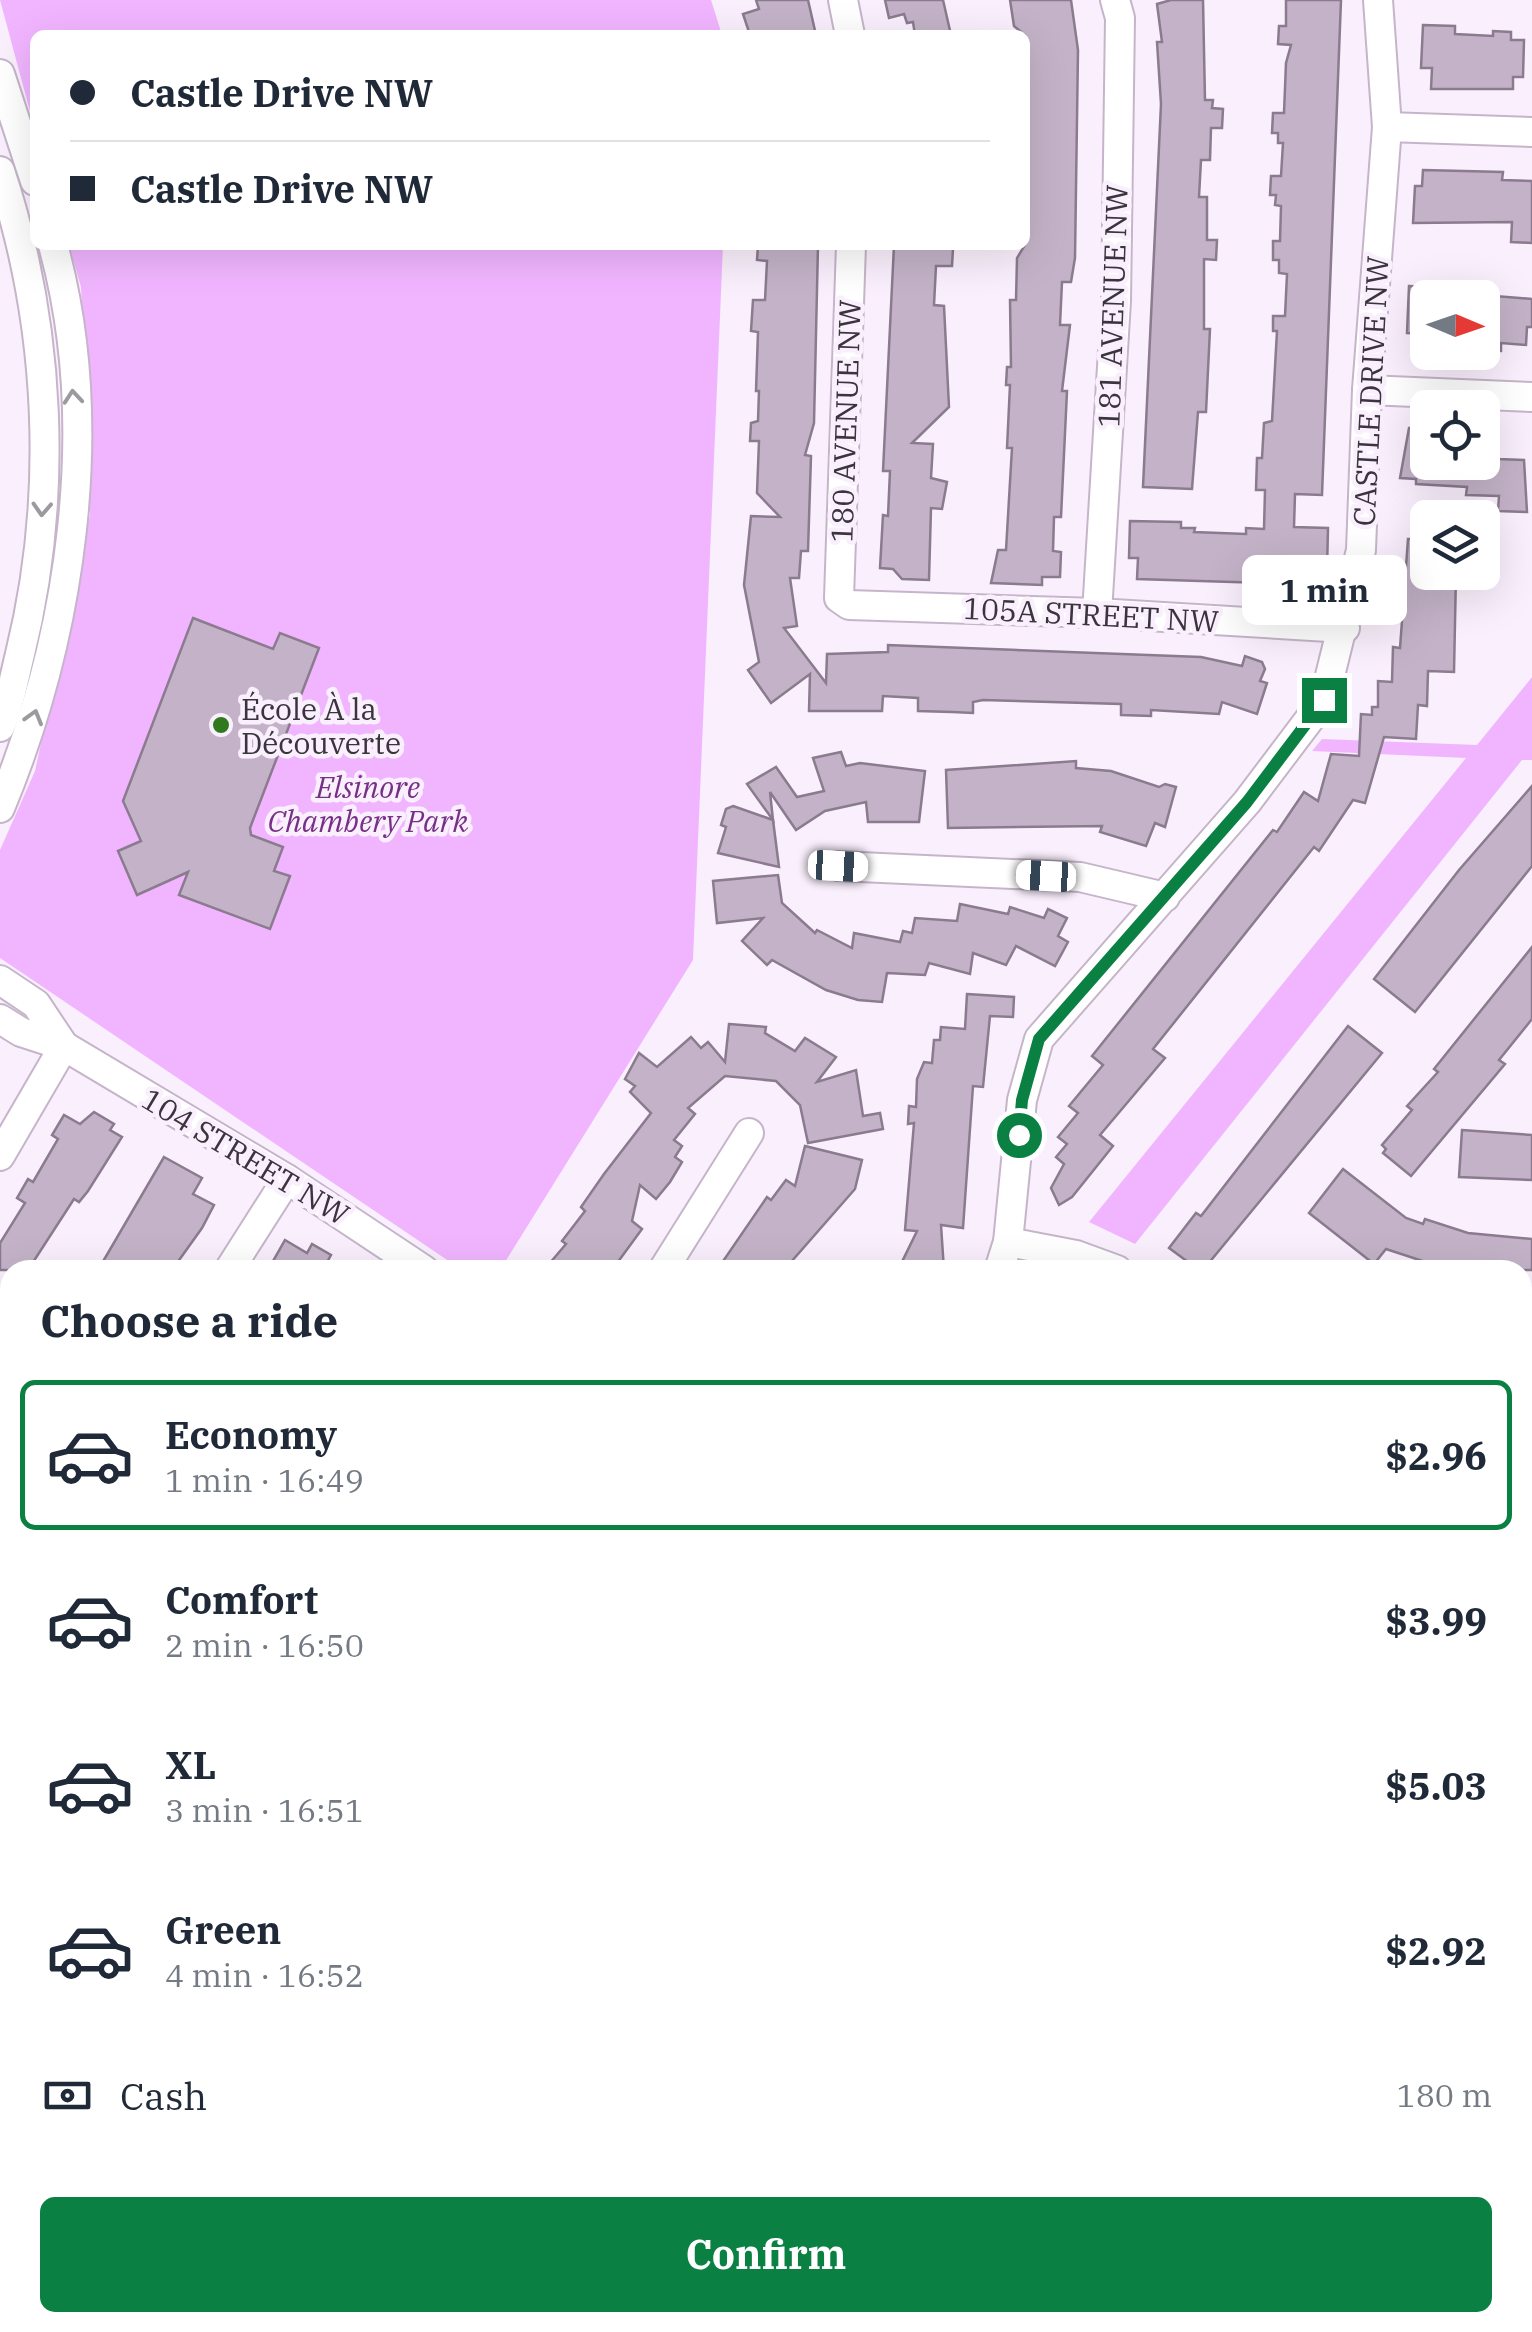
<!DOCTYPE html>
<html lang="en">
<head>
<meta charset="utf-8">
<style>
	:root { --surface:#fff; --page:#f6f6f7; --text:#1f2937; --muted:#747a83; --line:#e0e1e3; --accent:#0b8043 }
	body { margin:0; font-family:"IBM Plex Serif",serif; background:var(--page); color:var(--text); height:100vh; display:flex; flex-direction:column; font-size:38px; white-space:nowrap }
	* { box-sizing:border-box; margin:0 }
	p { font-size:32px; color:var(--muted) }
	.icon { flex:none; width:55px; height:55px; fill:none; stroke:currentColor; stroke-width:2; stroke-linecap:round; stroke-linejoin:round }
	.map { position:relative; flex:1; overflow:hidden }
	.side { position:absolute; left:0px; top:1260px; width:1532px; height:1072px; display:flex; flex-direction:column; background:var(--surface); border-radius:30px 30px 0 0; box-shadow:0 10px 40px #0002 }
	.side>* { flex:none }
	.hud { position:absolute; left:30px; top:30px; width:1000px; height:220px; border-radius:15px; box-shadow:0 10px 40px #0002; display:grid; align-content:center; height:220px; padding:0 40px; background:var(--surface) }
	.needle { width:65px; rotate:92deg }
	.fabs { position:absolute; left:1410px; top:280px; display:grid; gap:20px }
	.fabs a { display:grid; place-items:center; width:90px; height:90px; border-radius:15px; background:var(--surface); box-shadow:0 10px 40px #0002; font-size:50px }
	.end { position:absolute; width:45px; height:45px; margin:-22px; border:12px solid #0b8043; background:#fff; box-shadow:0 0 0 5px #fff }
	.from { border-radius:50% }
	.bubble { position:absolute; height:70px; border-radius:15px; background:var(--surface); box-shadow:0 10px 40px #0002; font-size:32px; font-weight:700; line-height:70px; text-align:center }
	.car { position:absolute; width:30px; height:60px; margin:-30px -15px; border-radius:12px; box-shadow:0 0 8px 2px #0007; background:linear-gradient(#fff 24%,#345 0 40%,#fff 0 76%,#345 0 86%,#fff 0) }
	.hud b { display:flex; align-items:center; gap:35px; height:95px; font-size:38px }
	.hud b+b { border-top:2px solid var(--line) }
	.hud i { width:25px; height:25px; background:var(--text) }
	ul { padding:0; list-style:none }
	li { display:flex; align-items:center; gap:30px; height:150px; margin:0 20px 15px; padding:0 20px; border:5px solid transparent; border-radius:15px }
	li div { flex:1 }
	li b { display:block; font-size:38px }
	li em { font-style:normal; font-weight:700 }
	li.active { border-color:var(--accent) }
	li>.icon { width:90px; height:90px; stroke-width:1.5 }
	h2 { padding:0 40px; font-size:45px; line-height:120px }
	.pay { display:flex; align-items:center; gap:25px; height:110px; padding:0 40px; font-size:38px }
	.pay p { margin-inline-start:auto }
	.cta { display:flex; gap:20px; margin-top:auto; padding:20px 40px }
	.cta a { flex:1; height:115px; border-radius:15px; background:var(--accent); color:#fff; font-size:40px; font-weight:700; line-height:115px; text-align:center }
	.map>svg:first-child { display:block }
	.green { fill:#f1b5ff }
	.building { fill:#c4b3c8; stroke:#8a7b8e; stroke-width:2.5 }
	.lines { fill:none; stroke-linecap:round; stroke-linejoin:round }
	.minor-casing { stroke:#c6b5ca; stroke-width:32 }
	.minor { stroke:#fff; stroke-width:28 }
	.oneway { stroke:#9c9a9e }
	.route { stroke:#0b8043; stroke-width:12 }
	.poi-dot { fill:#30791e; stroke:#faf0fd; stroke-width:4 }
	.labels { text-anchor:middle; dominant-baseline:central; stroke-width:9; stroke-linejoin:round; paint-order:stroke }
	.street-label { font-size:30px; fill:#3a343c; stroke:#faf0fd }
	.poi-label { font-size:30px; fill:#3a343c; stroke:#faf0fd; text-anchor:start }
	.park-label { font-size:30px; font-style:italic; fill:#773086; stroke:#faf0fd }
</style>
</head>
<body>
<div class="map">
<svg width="1532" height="2332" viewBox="0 0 1532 2332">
	<rect width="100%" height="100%" fill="#faf0fd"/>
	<g class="green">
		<polygon points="0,0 711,0 722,35 35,35 35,130"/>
		<polygon points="69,245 723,245 693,960 500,1270 462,1270 0,958 0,850 35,771 90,515 81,287"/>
		<polygon points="1532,677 1532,760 1522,760 1135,1244 1089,1222 1466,758 1312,751 1322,739 1477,745"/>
		<polygon points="0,1667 10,1674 10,1976 0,1968"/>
	</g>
	<g class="building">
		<polygon points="756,0 808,0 816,35 750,35 743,14 759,9"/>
		<polygon points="885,0 943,0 951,35 915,35 913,22 907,23 904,14 889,18"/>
		<polygon points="1010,0 1071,0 1078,50 1075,258 1071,282 1062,282 1060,325 1070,325 1062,391 1067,391 1061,517 1054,517 1053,551 1061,552 1060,577 1042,577 1042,585 991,583 998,550 1006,550 1012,448 1007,448 1010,385 1006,385 1007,367 1011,367 1010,300 1016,300 1017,258 1025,245 1025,35 1014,26"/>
		<polygon points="1171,0 1203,0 1205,100 1213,100 1212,108 1223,109 1222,128 1211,128 1210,160 1201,160 1199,197 1207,197 1207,240 1217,240 1216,260 1204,259 1204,329 1210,329 1206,412 1198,412 1192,489 1143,487 1161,104 1157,42 1162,42 1157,4"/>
		<polygon points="1286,0 1341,0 1322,495 1295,494 1294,527 1328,528 1327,570 1320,570 1319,581 1292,581 1292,584 1137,579 1138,558 1129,558 1130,521 1181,522 1181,528 1195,528 1194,532 1246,534 1246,528 1264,529 1265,490 1256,490 1257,458 1262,458 1264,423 1272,421 1277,331 1273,331 1273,316 1285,316 1287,274 1279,273 1279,260 1273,260 1273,241 1280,241 1281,206 1275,205 1276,195 1270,195 1271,176 1281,176 1283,143 1278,143 1278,133 1272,133 1273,113 1284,113 1286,63 1291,45 1278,44 1279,26 1286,26"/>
		<polygon points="1423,25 1455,26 1455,34 1493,36 1493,31 1511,32 1511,40 1524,40 1523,77 1513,77 1513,89 1431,89 1432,68 1421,68"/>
		<polygon points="1423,170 1503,172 1502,180 1532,181 1532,243 1511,242 1512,222 1413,223 1415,186 1422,186"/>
		<polygon points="758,245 818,245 814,423 805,455 811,456 808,551 801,551 799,578 790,578 797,626 784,628 826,683 827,654 888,652 888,645 1201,657 1242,666 1245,656 1262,662 1265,669 1260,681 1267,683 1257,714 1222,702 1219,714 1151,710 1151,716 1121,715 1121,704 983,700 973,702 973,713 952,712 918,711 918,698 883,696 882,711 809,711 810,674 771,703 748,670 759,662 744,585 751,516 780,517 757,493 759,441 750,441 751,423 758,421 759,391 756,391 758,332 751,331 753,300 765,300 767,261 757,260"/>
		<polygon points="894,245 950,245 953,249 952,266 936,266 934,305 944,306 949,407 912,443 933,444 931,478 947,482 942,509 931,508 929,580 902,579 893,569 880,568 883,515 888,516 890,471 883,471"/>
		<polygon points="1409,286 1428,287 1428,334 1407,333"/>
		<polygon points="1482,295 1532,299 1532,327 1527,327 1526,345 1501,343 1501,351 1482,350"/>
		<polygon points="1409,428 1428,429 1428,462 1482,462 1482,444 1498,445 1498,459 1524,460 1527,512 1498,511 1499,496 1466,495 1467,487 1416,484 1416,479 1400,478"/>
		<polygon points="1408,539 1428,539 1428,573 1456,574 1454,672 1428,671 1427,706 1418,705 1416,739 1384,737 1365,803 1353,800 1319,851 1314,847 1153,1049 1165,1058 1100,1135 1113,1146 1072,1197 1059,1205 1051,1188 1064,1164 1056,1157 1067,1144 1058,1137 1078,1113 1069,1106 1103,1065 1092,1056 1273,830 1277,832 1304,792 1318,801 1331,754 1359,756 1361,714 1372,715 1372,707 1378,707 1378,681 1392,682 1393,647 1400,648"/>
		<polygon points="193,618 273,649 280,633 319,648 250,828 251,835 283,847 274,871 290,876 270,929 179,895 188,872 137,895 118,851 141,841 123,801"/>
		<polygon points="841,752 846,766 860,763 925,771 919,822 868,822 866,802 825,811 796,830 770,792 773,820 747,784 776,767 797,797 824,791 813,758"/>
		<polygon points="1076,761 1076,768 1111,771 1159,787 1165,784 1176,787 1165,827 1155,823 1146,846 1100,832 1102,826 948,828 946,770"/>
		<polygon points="1532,786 1532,866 1415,1012 1374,979 1459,870"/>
		<polygon points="733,806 773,820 779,867 718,853 726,827 721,825 726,809"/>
		<polygon points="778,875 782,903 815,933 817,930 852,948 854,933 900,942 903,931 912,933 915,918 957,921 960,904 1008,914 1010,907 1044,918 1048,909 1067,918 1058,936 1068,942 1055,966 1016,946 1006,965 973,953 970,974 929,963 925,975 887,973 882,1002 858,1000 826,990 772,960 767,965 742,941 763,918 717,923 713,881"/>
		<polygon points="1532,947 1532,1019 1499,1060 1505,1064 1411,1176 1383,1153 1386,1149 1382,1145 1412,1110 1407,1106 1438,1072 1434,1069"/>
		<polygon points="967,994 1014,997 1013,1017 990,1016 983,1087 973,1086 963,1228 941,1225 944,1270 898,1270 917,1231 905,1230 914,1123 908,1124 909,1106 916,1107 917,1079 924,1062 932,1063 934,1040 940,1040 941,1027 965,1029"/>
		<polygon points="729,1024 766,1027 765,1033 795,1051 805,1038 836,1057 817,1082 856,1070 863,1116 880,1113 883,1129 808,1143 800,1105 776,1081 725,1076 688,1108 695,1114 674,1140 682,1146 675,1157 682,1162 670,1182 656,1199 640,1185 632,1221 642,1229 612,1270 544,1270 566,1244 562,1241 585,1211 581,1207 604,1174 651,1113 630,1092 635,1086 625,1079 639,1053 657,1067 691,1037 701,1048 708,1042 725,1062"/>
		<polygon points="1348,1026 1382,1053 1203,1270 1199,1270 1169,1248 1196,1213 1201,1216"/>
		<polygon points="94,1112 114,1124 110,1130 122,1137 88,1191 79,1202 74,1199 28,1270 0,1270 0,1243 25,1203 17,1198 28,1179 33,1182 58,1139 52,1135 64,1115 80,1124"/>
		<polygon points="1462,1130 1532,1135 1532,1180 1459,1177"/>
		<polygon points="805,1146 862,1160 855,1189 784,1270 717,1270 767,1197 771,1200 786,1180 795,1186"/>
		<polygon points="164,1157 202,1178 193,1194 214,1205 202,1228 172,1270 98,1270"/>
		<polygon points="1343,1169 1406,1218 1423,1224 1425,1219 1468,1233 1532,1239 1532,1270 1450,1270 1386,1249 1374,1264 1309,1213"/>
		<polygon points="285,1240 307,1253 312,1244 331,1255 326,1264 336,1270 268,1270"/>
	</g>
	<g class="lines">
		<g class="minor-casing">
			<g id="minor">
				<polyline points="843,0 850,35"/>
				<polyline points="0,74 35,181"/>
				<polyline points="1387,127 1532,132"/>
				<path d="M0,171C51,325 59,496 20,654C14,678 10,704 0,727"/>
				<polyline points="851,245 839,598 849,605 1097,613 1345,628"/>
				<polyline points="1367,390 1532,397"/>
				<polyline points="1097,613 1116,301 1120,18 1115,0"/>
				<path d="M0,808C71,637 103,426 53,245"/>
				<polyline points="838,866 1080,877 1165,897"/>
				<polyline points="0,980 36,1004 64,1046"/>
				<polyline points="0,1019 21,1032 64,1046 287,1179 424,1270"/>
				<polyline points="0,1156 64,1046"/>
				<polyline points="1008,1242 1076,1255 1117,1270"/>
				<polyline points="229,1270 287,1179"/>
				<polyline points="663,1270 749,1133"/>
				<polyline points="999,1270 1008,1242 1022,1100 1039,1039 1247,802 1324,700 1361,550 1367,390 1387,127 1378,0"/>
				<polyline points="0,1518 10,1523"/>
				<polyline points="33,2332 40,2322"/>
				<polyline points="442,2332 450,2322"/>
				<polyline points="773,2332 773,2322"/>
			</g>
		</g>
		<use href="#minor" class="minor"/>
	</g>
	<defs><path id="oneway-chevron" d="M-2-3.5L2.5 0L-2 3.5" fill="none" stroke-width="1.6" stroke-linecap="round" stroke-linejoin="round" transform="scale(2.5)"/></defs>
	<g class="oneway">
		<use href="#oneway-chevron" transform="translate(73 397) rotate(-95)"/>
		<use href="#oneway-chevron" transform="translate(42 509) rotate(93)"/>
		<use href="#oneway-chevron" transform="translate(34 717) rotate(-74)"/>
	</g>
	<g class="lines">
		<polyline class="route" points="1019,1135 1022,1100 1039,1039 1247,802 1324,700"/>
	</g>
	<circle class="poi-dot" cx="221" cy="725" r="10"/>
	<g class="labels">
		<g class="street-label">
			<text transform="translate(1112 306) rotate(-88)">181 AVENUE NW</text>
			<text transform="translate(1370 391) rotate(-87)">CASTLE DRIVE NW</text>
			<text transform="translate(845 421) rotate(-88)">180 AVENUE NW</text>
			<text transform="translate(1091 614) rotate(3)">105A STREET NW</text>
			<text transform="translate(246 1156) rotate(31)">104 STREET NW</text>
		</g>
		<g class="poi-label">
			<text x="241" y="708">École À la<tspan x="241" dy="34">Découverte</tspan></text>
		</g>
		<g class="park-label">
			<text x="368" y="786">Elsinore<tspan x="368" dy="34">Chambery Park</tspan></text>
		</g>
	</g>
</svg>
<div class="fabs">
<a><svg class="needle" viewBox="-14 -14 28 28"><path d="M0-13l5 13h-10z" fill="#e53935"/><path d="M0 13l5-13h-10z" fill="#747a83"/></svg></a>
<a><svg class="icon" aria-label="locate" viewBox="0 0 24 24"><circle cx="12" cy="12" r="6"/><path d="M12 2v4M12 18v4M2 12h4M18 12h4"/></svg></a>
<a><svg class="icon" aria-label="layers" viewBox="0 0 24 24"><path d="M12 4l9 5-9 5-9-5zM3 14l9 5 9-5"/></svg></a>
</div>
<i class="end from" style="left:1019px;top:1135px"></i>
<i class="end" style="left:1324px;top:700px"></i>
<div class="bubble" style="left:1242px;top:555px;width:165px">1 min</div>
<i class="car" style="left:838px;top:866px;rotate:93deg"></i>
<i class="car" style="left:1046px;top:876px;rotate:273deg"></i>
<div class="hud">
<b><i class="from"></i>Castle Drive NW</b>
<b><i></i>Castle Drive NW</b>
</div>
<section class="side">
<h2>Choose a ride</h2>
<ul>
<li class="active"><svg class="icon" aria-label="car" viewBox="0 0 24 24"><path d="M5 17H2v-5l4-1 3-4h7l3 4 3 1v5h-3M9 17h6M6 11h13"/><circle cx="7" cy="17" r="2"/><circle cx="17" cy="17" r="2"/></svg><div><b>Economy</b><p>1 min · 16:49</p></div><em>$2.96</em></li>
<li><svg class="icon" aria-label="car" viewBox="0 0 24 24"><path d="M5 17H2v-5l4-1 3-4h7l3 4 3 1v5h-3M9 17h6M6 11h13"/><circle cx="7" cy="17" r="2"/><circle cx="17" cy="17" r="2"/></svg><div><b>Comfort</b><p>2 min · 16:50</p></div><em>$3.99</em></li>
<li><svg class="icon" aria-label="car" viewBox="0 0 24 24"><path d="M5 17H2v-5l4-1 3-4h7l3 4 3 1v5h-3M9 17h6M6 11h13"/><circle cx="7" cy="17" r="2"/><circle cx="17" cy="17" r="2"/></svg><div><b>XL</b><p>3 min · 16:51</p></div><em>$5.03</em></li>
<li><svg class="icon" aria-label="car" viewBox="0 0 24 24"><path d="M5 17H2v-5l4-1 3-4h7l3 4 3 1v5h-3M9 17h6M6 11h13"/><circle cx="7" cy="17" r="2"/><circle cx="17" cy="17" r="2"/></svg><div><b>Green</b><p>4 min · 16:52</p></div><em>$2.92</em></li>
</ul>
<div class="pay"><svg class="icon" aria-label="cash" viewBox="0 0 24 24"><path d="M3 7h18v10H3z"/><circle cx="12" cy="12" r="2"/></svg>Cash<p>180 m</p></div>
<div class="cta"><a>Confirm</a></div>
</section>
</div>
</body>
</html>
